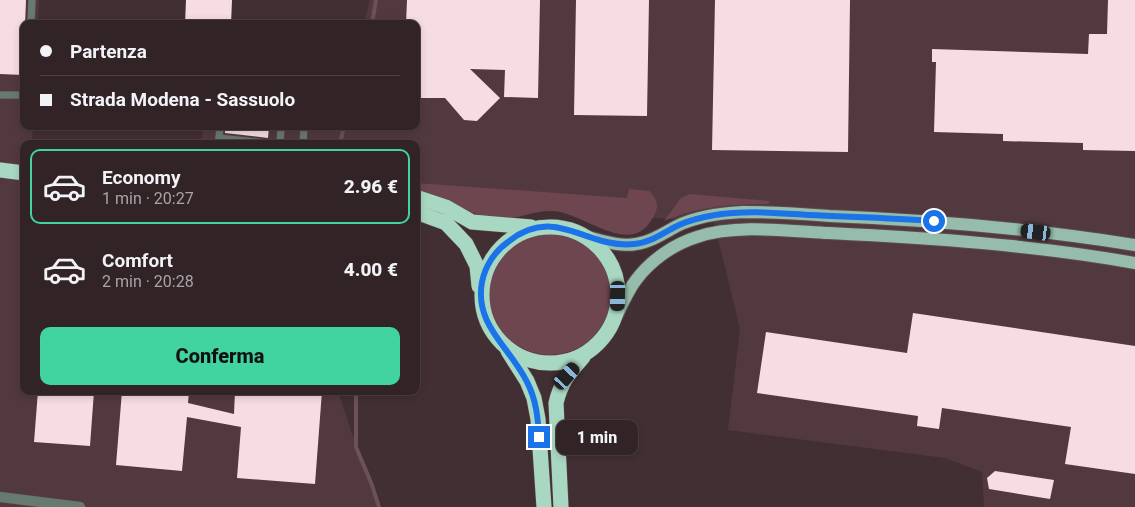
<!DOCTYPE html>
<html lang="it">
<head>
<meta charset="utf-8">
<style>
	:root { --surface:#322326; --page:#3a2b2e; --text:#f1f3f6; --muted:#a8a4a7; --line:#4d4043; --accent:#41d4a1 }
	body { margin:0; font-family:Roboto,sans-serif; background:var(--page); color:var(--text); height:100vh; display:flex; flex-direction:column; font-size:19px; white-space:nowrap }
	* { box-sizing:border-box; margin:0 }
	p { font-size:16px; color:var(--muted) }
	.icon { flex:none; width:28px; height:28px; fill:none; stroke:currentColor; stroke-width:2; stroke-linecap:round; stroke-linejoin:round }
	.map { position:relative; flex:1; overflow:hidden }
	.side { position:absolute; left:20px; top:140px; width:400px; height:255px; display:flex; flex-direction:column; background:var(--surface); border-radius:10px; box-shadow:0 2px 8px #0003,0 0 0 1px var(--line) }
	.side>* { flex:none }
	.banner { position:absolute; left:20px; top:20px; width:400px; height:110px; border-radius:10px; box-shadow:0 2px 8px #0003,0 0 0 1px var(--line); display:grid; align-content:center; height:110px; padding:0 20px; background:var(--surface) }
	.end { position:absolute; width:22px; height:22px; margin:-11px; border:6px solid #1a73e8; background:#fff; box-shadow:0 0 0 2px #fff }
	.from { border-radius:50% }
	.bubble { position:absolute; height:35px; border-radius:10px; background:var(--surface); box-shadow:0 2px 8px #0003,0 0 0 1px var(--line); font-size:16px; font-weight:800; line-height:35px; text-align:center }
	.car { position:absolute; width:15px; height:30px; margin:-15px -8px; border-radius:6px; box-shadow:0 0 4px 1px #0007; background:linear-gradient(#222 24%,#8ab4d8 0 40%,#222 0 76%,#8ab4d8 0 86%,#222 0) }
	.banner b { display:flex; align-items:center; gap:18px; height:48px; font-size:19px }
	.banner b+b { border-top:1px solid var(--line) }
	.banner i { width:12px; height:12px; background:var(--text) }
	ul { padding:9px 0 0; list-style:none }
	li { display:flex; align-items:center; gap:15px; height:75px; margin:0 10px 8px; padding:0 10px; border:2px solid transparent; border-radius:10px }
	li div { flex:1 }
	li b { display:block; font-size:19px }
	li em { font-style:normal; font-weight:800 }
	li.selected { border-color:var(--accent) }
	li>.icon { width:45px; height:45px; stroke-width:1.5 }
	.primary-button { display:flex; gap:10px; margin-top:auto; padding:10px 20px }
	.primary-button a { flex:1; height:58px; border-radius:10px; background:var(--accent); color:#111; font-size:20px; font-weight:800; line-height:58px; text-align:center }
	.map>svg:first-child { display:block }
	.built { fill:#52393f }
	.green { fill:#6e4650 }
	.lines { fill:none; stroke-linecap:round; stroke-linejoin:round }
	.stream { stroke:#6d5159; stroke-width:4 }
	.building { fill:#f6dde3 }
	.lane-casing { stroke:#5e4c50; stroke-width:8 }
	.street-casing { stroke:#5e4c50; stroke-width:11 }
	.primary-casing { stroke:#5e4c50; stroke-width:14 }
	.highway-casing { stroke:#5e4c50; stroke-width:16 }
	.lane { stroke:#677a71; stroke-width:7 }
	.street { stroke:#677a71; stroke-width:10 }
	.primary { stroke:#96bdab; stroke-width:12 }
	.highway { stroke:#a9d8c2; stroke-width:15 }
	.route { stroke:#1a73e8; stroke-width:6 }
</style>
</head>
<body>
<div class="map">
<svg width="1135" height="507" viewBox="0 0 1135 507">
	<rect width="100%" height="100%" fill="#422f33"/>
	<g class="built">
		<polygon points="0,0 39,0 38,24 24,24 24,126 33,126 32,144 24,144 24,391 338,391 360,458 380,507 0,507"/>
		<polygon points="370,0 1135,0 1135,507 984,507 982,472 945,458 728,430 740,329 714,222 416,201 416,144 201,144 203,126 416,126 416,24 364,24"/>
	</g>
	<g class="green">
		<path d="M416,183L627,198L629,189L649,191C655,196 659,203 656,211C635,263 589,214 553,211C539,210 525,216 511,218C503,218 493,218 485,216C460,212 441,194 416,192Z"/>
		<path d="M690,194L769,201V204C731,204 700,206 664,221L681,198Z"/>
		<circle cx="550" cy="294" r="61"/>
	</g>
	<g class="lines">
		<g class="stream">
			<polyline points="372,24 376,0"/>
			<polyline points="340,144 344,126"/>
			<polyline points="356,391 356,447 372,485 379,507"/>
		</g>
	</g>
	<g class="building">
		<polygon points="0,0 26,0 23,75 0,74"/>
		<polygon points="186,0 232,0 231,24 185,24"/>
		<polygon points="407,0 540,0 538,98 504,97 505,70 470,69 500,98 477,121 464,120 445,98 416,98 416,24 406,24"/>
		<polygon points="576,0 649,0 647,116 574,115"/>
		<polygon points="715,0 850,0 848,152 712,150"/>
		<polygon points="1108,0 1135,0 1135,151 1083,150 1083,143 1003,141 1003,134 934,132 936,62 932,62 932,49 1088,54 1089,34 1107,34"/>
		<polygon points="225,126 269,126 268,138 225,133"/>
		<polygon points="913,313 1135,346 1135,474 1065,464 1071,427 942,408 939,429 917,426 918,416 757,393 766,332 907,353"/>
		<polygon points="38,391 94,391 90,446 34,442"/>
		<polygon points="122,391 189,391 188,403 234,414 235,391 322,391 315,484 237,478 241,427 187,417 182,471 116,465"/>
		<polygon points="995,471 1054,480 1050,499 989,489 987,478"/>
	</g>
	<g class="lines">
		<g class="lane-casing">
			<g id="lane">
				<polyline points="31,24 32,0"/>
				<polyline points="0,95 24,95"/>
				<polyline points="299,126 304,127 303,144"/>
				<polyline points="219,138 220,126"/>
				<polyline points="219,144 219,138 276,144"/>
				<polyline points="280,144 281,126"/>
			</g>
		</g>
		<g class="street-casing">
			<polyline id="street" points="0,497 80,507"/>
		</g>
		<g class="primary-casing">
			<g id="primary">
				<path d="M588,237C603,241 620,247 636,244C651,242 664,233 677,226C697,216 722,213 743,212C772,212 802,214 830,216C932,220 1034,229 1135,245"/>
				<path d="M611,327C619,312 626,293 636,280C651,260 674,244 697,237C735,224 790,231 829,233C931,238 1034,245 1135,263"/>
			</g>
		</g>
		<g class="highway-casing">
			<g id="highway">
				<polyline points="0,170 24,173"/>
				<polyline points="416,197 446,207 472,222 531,227"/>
				<polyline points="416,212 446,223 466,244 477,266 479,286"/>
				<circle cx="550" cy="295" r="68"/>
				<polyline points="508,351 527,381 534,398 538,419 544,507"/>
				<path d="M561,507L556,403C561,382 569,373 583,357"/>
			</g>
		</g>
		<use href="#lane" class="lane"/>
		<use href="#street" class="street"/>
		<use href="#primary" class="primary"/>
		<use href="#highway" class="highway"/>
	</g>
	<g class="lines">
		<path class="route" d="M539,437C538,418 536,399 527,382C510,347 474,325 482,282C485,266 495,251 508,242C555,204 586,249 634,244C651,243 664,232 679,225C690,220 703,217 715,215C746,210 778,213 809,215C851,217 892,218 934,221"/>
	</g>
</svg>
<i class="end from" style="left:934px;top:221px"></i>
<i class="end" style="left:539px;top:437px"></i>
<div class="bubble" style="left:556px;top:420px;width:82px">1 min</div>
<i class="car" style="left:1036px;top:232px;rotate:277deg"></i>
<i class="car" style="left:618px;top:296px;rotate:181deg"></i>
<i class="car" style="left:567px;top:376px;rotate:42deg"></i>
<div class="banner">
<b><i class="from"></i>Partenza</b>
<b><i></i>Strada Modena - Sassuolo</b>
</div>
<section class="side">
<ul>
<li class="selected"><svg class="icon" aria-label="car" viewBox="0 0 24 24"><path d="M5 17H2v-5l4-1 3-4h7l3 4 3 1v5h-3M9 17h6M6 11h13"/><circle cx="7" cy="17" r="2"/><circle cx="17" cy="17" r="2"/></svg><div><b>Economy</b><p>1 min · 20:27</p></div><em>2.96 €</em></li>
<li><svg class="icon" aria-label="car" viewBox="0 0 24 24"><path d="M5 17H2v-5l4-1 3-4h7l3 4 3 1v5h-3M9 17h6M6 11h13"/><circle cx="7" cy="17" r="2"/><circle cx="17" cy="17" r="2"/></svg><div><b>Comfort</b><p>2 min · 20:28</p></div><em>4.00 €</em></li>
</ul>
<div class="primary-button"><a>Conferma</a></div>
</section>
</div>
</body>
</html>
